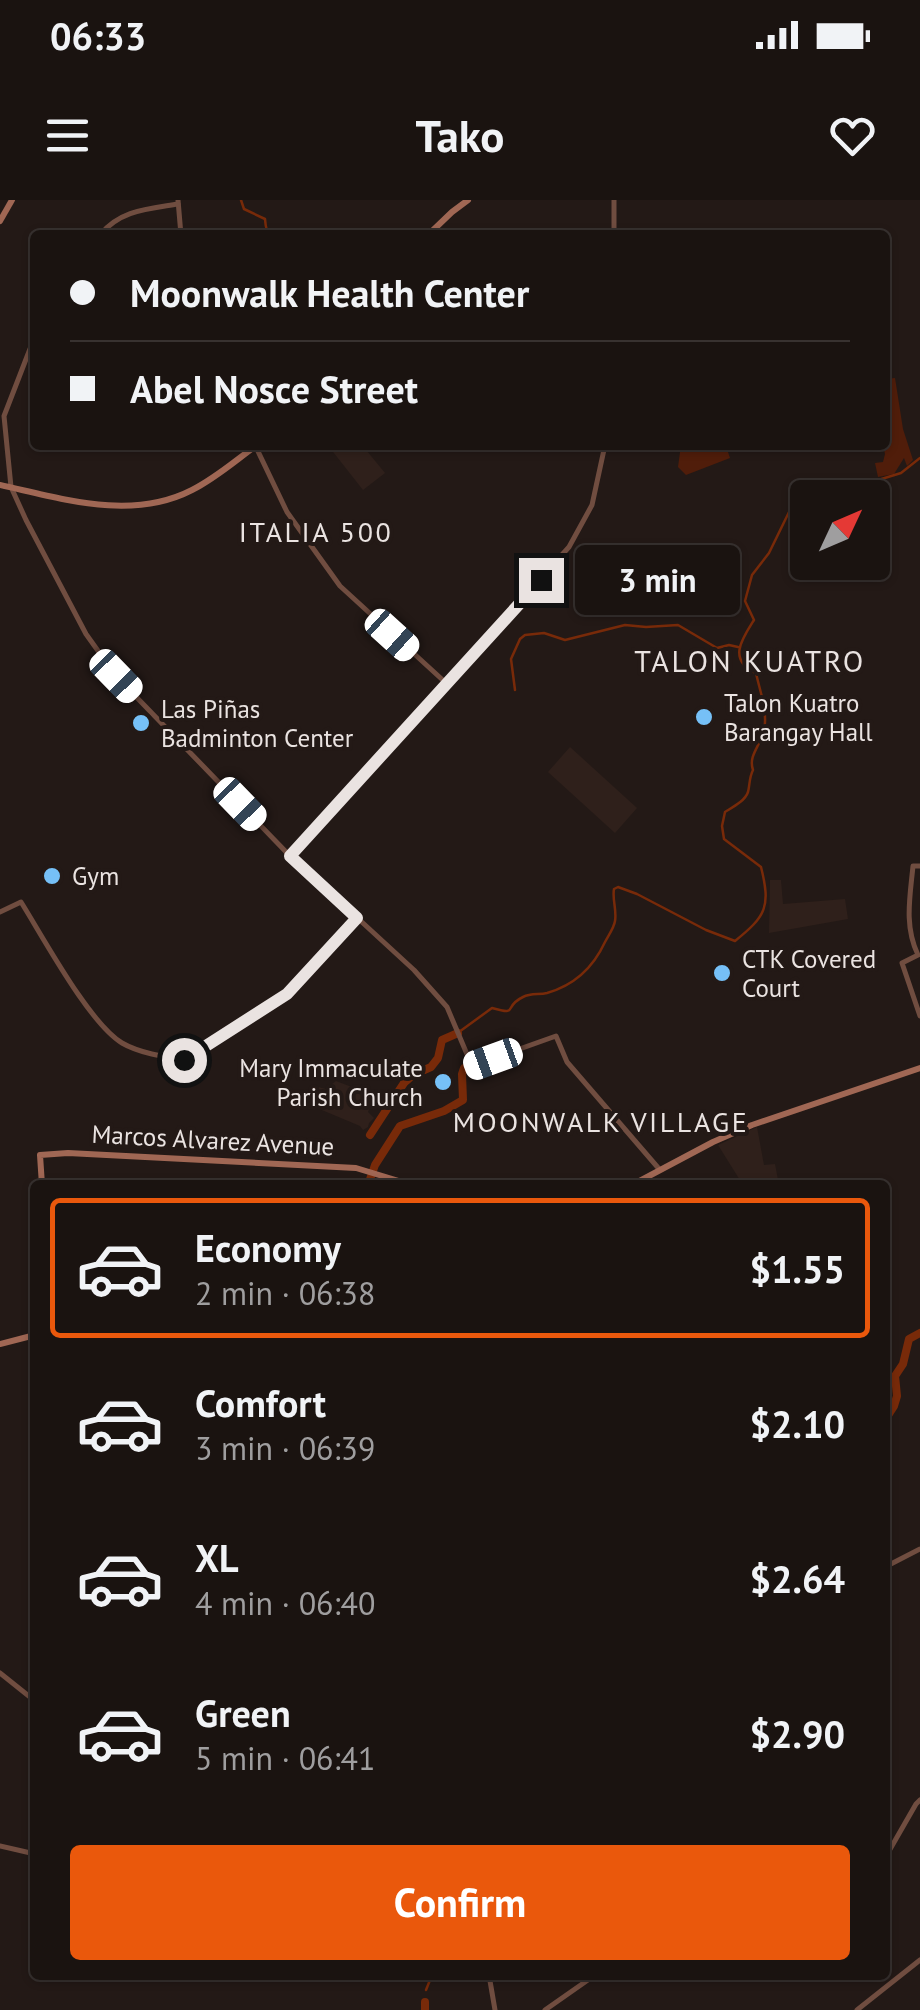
<!DOCTYPE html>
<html lang="en">
<head>
<meta charset="utf-8">
<style>
	:root { --surface:#1a1310; --page:#27201e; --text:#f1f3f6; --muted:#9f9e9f; --line:#383230; --accent:#ea580c }
	body { margin:0; font-family:"PT Sans",sans-serif; background:var(--page); color:var(--text); height:100vh; display:flex; flex-direction:column; font-size:38px; white-space:nowrap }
	* { box-sizing:border-box; margin:0 }
	p { font-size:32px; color:var(--muted) }
	.icon { flex:none; width:55px; height:55px; fill:none; stroke:currentColor; stroke-width:2; stroke-linecap:round; stroke-linejoin:round }
	.map { position:relative; flex:1; overflow:hidden }
	.drawer { position:absolute; left:30px; top:980px; width:860px; height:800px; display:flex; flex-direction:column; background:var(--surface); border-radius:10px; box-shadow:0 2px 8px #0004,0 0 0 2px var(--line) }
	.drawer>* { flex:none }
	.banner { position:absolute; left:30px; top:30px; width:860px; height:220px; border-radius:10px; box-shadow:0 2px 8px #0004,0 0 0 2px var(--line); display:grid; align-content:center; height:220px; padding:0 40px; background:var(--surface) }
	.needle { width:65px; rotate:46deg }
	.tools { position:absolute; left:790px; top:280px; display:grid; gap:20px }
	.tools a { display:grid; place-items:center; width:100px; height:100px; border-radius:10px; background:var(--surface); box-shadow:0 2px 8px #0004,0 0 0 2px var(--line); font-size:50px }
	.end { position:absolute; width:45px; height:45px; margin:-22px; border:12px solid #eae3e1; background:#111; box-shadow:0 0 0 5px #111 }
	.from { border-radius:50% }
	.bubble { position:absolute; height:70px; border-radius:10px; background:var(--surface); box-shadow:0 2px 8px #0004,0 0 0 2px var(--line); font-size:32px; font-weight:700; line-height:70px; text-align:center }
	.car { position:absolute; width:30px; height:60px; margin:-30px -15px; border-radius:12px; box-shadow:0 0 8px 2px #0007; background:linear-gradient(#fff 24%,#345 0 40%,#fff 0 76%,#345 0 86%,#fff 0) }
	.banner b { display:flex; align-items:center; gap:35px; height:95px; font-size:38px }
	.banner b+b { border-top:2px solid var(--line) }
	.banner i { width:25px; height:25px; background:var(--text) }
	ul { padding:18px 0 0; list-style:none }
	li { display:flex; align-items:center; gap:30px; height:140px; margin:0 20px 15px; padding:0 20px; border:5px solid transparent; border-radius:10px }
	li div { flex:1 }
	li b { display:block; font-size:38px }
	li em { font-style:normal; font-weight:700 }
	li.current { border-color:var(--accent) }
	li>.icon { width:90px; height:90px; stroke-width:1.5 }
	.primary-button { display:flex; gap:20px; margin-top:auto; padding:20px 40px }
	.primary-button a { flex:1; height:115px; border-radius:10px; background:var(--accent); color:#fff; font-size:40px; font-weight:700; line-height:115px; text-align:center }
	.status { display:flex; justify-content:space-between; align-items:center; height:70px; padding:0 50px; background:var(--surface); direction:ltr }
	.status svg { height:28px; fill:currentColor }
	header { display:flex; justify-content:space-between; align-items:center; height:130px; padding:0 40px; background:var(--surface); font-size:45px; font-weight:700 }
	.map>svg:first-child { display:block }
	.built { fill:#2f201b }
	.green { fill:#501d0a }
	.lines { fill:none; stroke-linecap:round; stroke-linejoin:round }
	.stream { stroke:#782a09; stroke-width:2.5 }
	.river { stroke:#782a09; stroke-width:8 }
	.tertiary { stroke:#704d40; stroke-width:5 }
	.secondary { stroke:#a06754; stroke-width:6 }
	.route { stroke:#eae3e1; stroke-width:12 }
	.poi-dot { fill:#76c0f7; stroke:#231916; stroke-width:4 }
	.labels { text-anchor:middle; dominant-baseline:central; stroke-width:8; stroke-linejoin:round; paint-order:stroke }
	.poi-label { font-size:25px; fill:#eae3e1; stroke:#231916; text-anchor:start }
	.street-label { font-size:25px; fill:#eae3e1; stroke:#231916 }
	.neighbourhood-label { font-size:28px; letter-spacing:2.5px; fill:#eae3e1; stroke:#231916 }
	.quarter-label { font-size:30px; letter-spacing:2.5px; fill:#eae3e1; stroke:#231916 }
</style>
</head>
<body>
<div class="status"><b>06:33</b><svg viewBox="0 0 49 12"><path d="M0 12V9h3v3zM5 12V6h3v6zM10 12V3h3v9zM15 12V0h3v12zM26 1h20v11H26zM47 4h2v5h-2z"/></svg></div>
<header><svg class="icon" aria-label="menu" viewBox="0 0 24 24"><path d="M4 6h16M4 12h16M4 18h16"/></svg>Tako<svg class="icon" aria-label="heart" viewBox="0 0 24 24"><path d="M12 20l-8-8c-3-5 5-10 8-4 3-6 11-1 8 4z"/></svg></header>
<div class="map">
<svg width="920" height="1810" viewBox="0 0 920 1810">
	<rect width="100%" height="100%" fill="#231916"/>
	<g class="built">
		<polygon points="333,245 362,245 385,273 363,290 330,248"/>
		<polygon points="570,547 637,608 615,633 548,572"/>
		<polygon points="770,680 781,680 783,704 845,699 848,719 769,733"/>
		<polygon points="336,881 365,892 362,899 371,904 368,912 374,918 369,923 368,927 363,930 360,926 317,908 308,909 298,899 314,886 326,889"/>
		<polygon points="757,927 764,965 775,964 779,985 743,985 718,945"/>
	</g>
	<g class="green">
		<polygon points="895,178 903,229 913,260 907,266 904,258 894,274 878,277 875,263 883,262 885,254 883,245 885,245 885,179"/>
		<polygon points="681,245 767,245 767,246 750,250 738,247 728,252 730,258 686,275 678,267"/>
	</g>
	<g class="lines">
		<g class="stream">
			<path d="M241,0L244,9L265,19C266,27 265,32 275,35"/>
			<polyline points="837,298 862,285 901,273 920,258"/>
			<polyline points="515,490 511,459 520,439 525,435 544,433 565,440 625,425 646,427 678,425 717,448 729,445 738,447"/>
			<path d="M459,832L492,808C520,816 502,807 523,797C531,793 539,795 547,793C575,785 593,768 605,742C608,736 614,728 615,721C617,710 612,699 614,689L618,687L637,694L706,730L735,741C766,716 771,707 761,667L724,639L722,626L725,612C733,607 745,601 748,592C750,584 749,578 753,570C748,556 760,546 764,531C768,511 760,492 756,473C727,460 742,439 754,420L745,401L752,375L769,353L791,308L808,304"/>
			<polyline points="426,1790 432,1775"/>
		</g>
		<g class="river">
			<polyline points="370,935 404,883 413,875 431,867 438,858 442,840 458,833"/>
			<polyline points="368,985 375,965 400,926 444,911 463,900 462,874 464,868"/>
			<polyline points="885,1220 894,1206 897,1196 895,1176 903,1164 909,1139 920,1133"/>
			<polyline points="425,1810 425,1802"/>
		</g>
		<g class="tertiary">
			<polyline points="178,0 181,35"/>
			<polyline points="614,0 614,35"/>
			<path d="M100,35C120,10 148,9 178,4"/>
			<polyline points="35,136 4,216 11,287 26,320 86,434 116,476 290,656 414,770 447,807 472,866 556,836 567,862 660,970"/>
			<polyline points="255,245 287,312 340,386 446,483"/>
			<polyline points="290,656 569,347 592,305 605,245"/>
			<path d="M920,666H913C910,697 904,726 918,755L902,763L920,816"/>
			<path d="M0,712L21,702C43,737 89,823 122,843C139,853 165,857 184,860L287,793L356,719"/>
			<polyline points="885,1367 920,1349"/>
			<polyline points="0,1473 35,1501"/>
			<polyline points="0,1646 35,1654"/>
			<polyline points="885,1658 916,1604 920,1600"/>
			<polyline points="489,1775 495,1810"/>
			<polyline points="545,1810 595,1775"/>
			<polyline points="857,1810 920,1760"/>
		</g>
		<g class="secondary">
			<polyline points="0,21 12,0"/>
			<polyline points="428,35 452,12 468,0"/>
			<path d="M0,285C63,299 132,321 192,290C216,278 236,260 257,245"/>
			<polyline points="42,985 40,955 68,953 356,968 412,985"/>
			<polyline points="632,985 713,942 752,925 920,868"/>
			<polyline points="0,1144 35,1135"/>
		</g>
	</g>
	<g class="lines">
		<polyline class="route" points="184,860 287,794 357,718 290,656 541,380"/>
	</g>
	<g class="poi-dot">
		<circle cx="704" cy="517" r="10"/>
		<circle cx="141" cy="523" r="10"/>
		<circle cx="52" cy="676" r="10"/>
		<circle cx="722" cy="773" r="10"/>
		<circle cx="443" cy="882" r="10"/>
	</g>
	<g class="labels">
		<g class="poi-label">
			<text x="724" y="503">Talon Kuatro<tspan x="724" dy="29">Barangay Hall</tspan></text>
			<text x="161" y="509">Las Piñas<tspan x="161" dy="29">Badminton Center</tspan></text>
			<text x="72" y="676">Gym</text>
			<text x="742" y="759">CTK Covered<tspan x="742" dy="29">Court</tspan></text>
			<text x="423" y="868" text-anchor="end">Mary Immaculate<tspan x="423" dy="29">Parish Church</tspan></text>
		</g>
		<g class="street-label">
			<text transform="translate(213 940) rotate(3)">Marcos Alvarez Avenue</text>
		</g>
		<g class="neighbourhood-label">
			<text x="316" y="331">ITALIA 500</text>
			<text x="601" y="921">MOONWALK VILLAGE</text>
		</g>
		<g class="quarter-label">
			<text x="750" y="460">TALON KUATRO</text>
		</g>
	</g>
</svg>
<div class="tools">
<a><svg class="needle" viewBox="-14 -14 28 28"><path d="M0-13l5 13h-10z" fill="#e53935"/><path d="M0 13l5-13h-10z" fill="#9f9e9f"/></svg></a>
</div>
<i class="end from" style="left:184px;top:860px"></i>
<i class="end" style="left:541px;top:380px"></i>
<div class="bubble" style="left:575px;top:345px;width:165px">3 min</div>
<i class="car" style="left:392px;top:435px;rotate:132deg"></i>
<i class="car" style="left:116px;top:476px;rotate:136deg"></i>
<i class="car" style="left:240px;top:604px;rotate:136deg"></i>
<i class="car" style="left:493px;top:859px;rotate:250deg"></i>
<div class="banner">
<b><i class="from"></i>Moonwalk Health Center</b>
<b><i></i>Abel Nosce Street</b>
</div>
<section class="drawer">
<ul>
<li class="current"><svg class="icon" aria-label="car" viewBox="0 0 24 24"><path d="M5 17H2v-5l4-1 3-4h7l3 4 3 1v5h-3M9 17h6M6 11h13"/><circle cx="7" cy="17" r="2"/><circle cx="17" cy="17" r="2"/></svg><div><b>Economy</b><p>2 min · 06:38</p></div><em>$1.55</em></li>
<li><svg class="icon" aria-label="car" viewBox="0 0 24 24"><path d="M5 17H2v-5l4-1 3-4h7l3 4 3 1v5h-3M9 17h6M6 11h13"/><circle cx="7" cy="17" r="2"/><circle cx="17" cy="17" r="2"/></svg><div><b>Comfort</b><p>3 min · 06:39</p></div><em>$2.10</em></li>
<li><svg class="icon" aria-label="car" viewBox="0 0 24 24"><path d="M5 17H2v-5l4-1 3-4h7l3 4 3 1v5h-3M9 17h6M6 11h13"/><circle cx="7" cy="17" r="2"/><circle cx="17" cy="17" r="2"/></svg><div><b>XL</b><p>4 min · 06:40</p></div><em>$2.64</em></li>
<li><svg class="icon" aria-label="car" viewBox="0 0 24 24"><path d="M5 17H2v-5l4-1 3-4h7l3 4 3 1v5h-3M9 17h6M6 11h13"/><circle cx="7" cy="17" r="2"/><circle cx="17" cy="17" r="2"/></svg><div><b>Green</b><p>5 min · 06:41</p></div><em>$2.90</em></li>
</ul>
<div class="primary-button"><a>Confirm</a></div>
</section>
</div>
</body>
</html>
